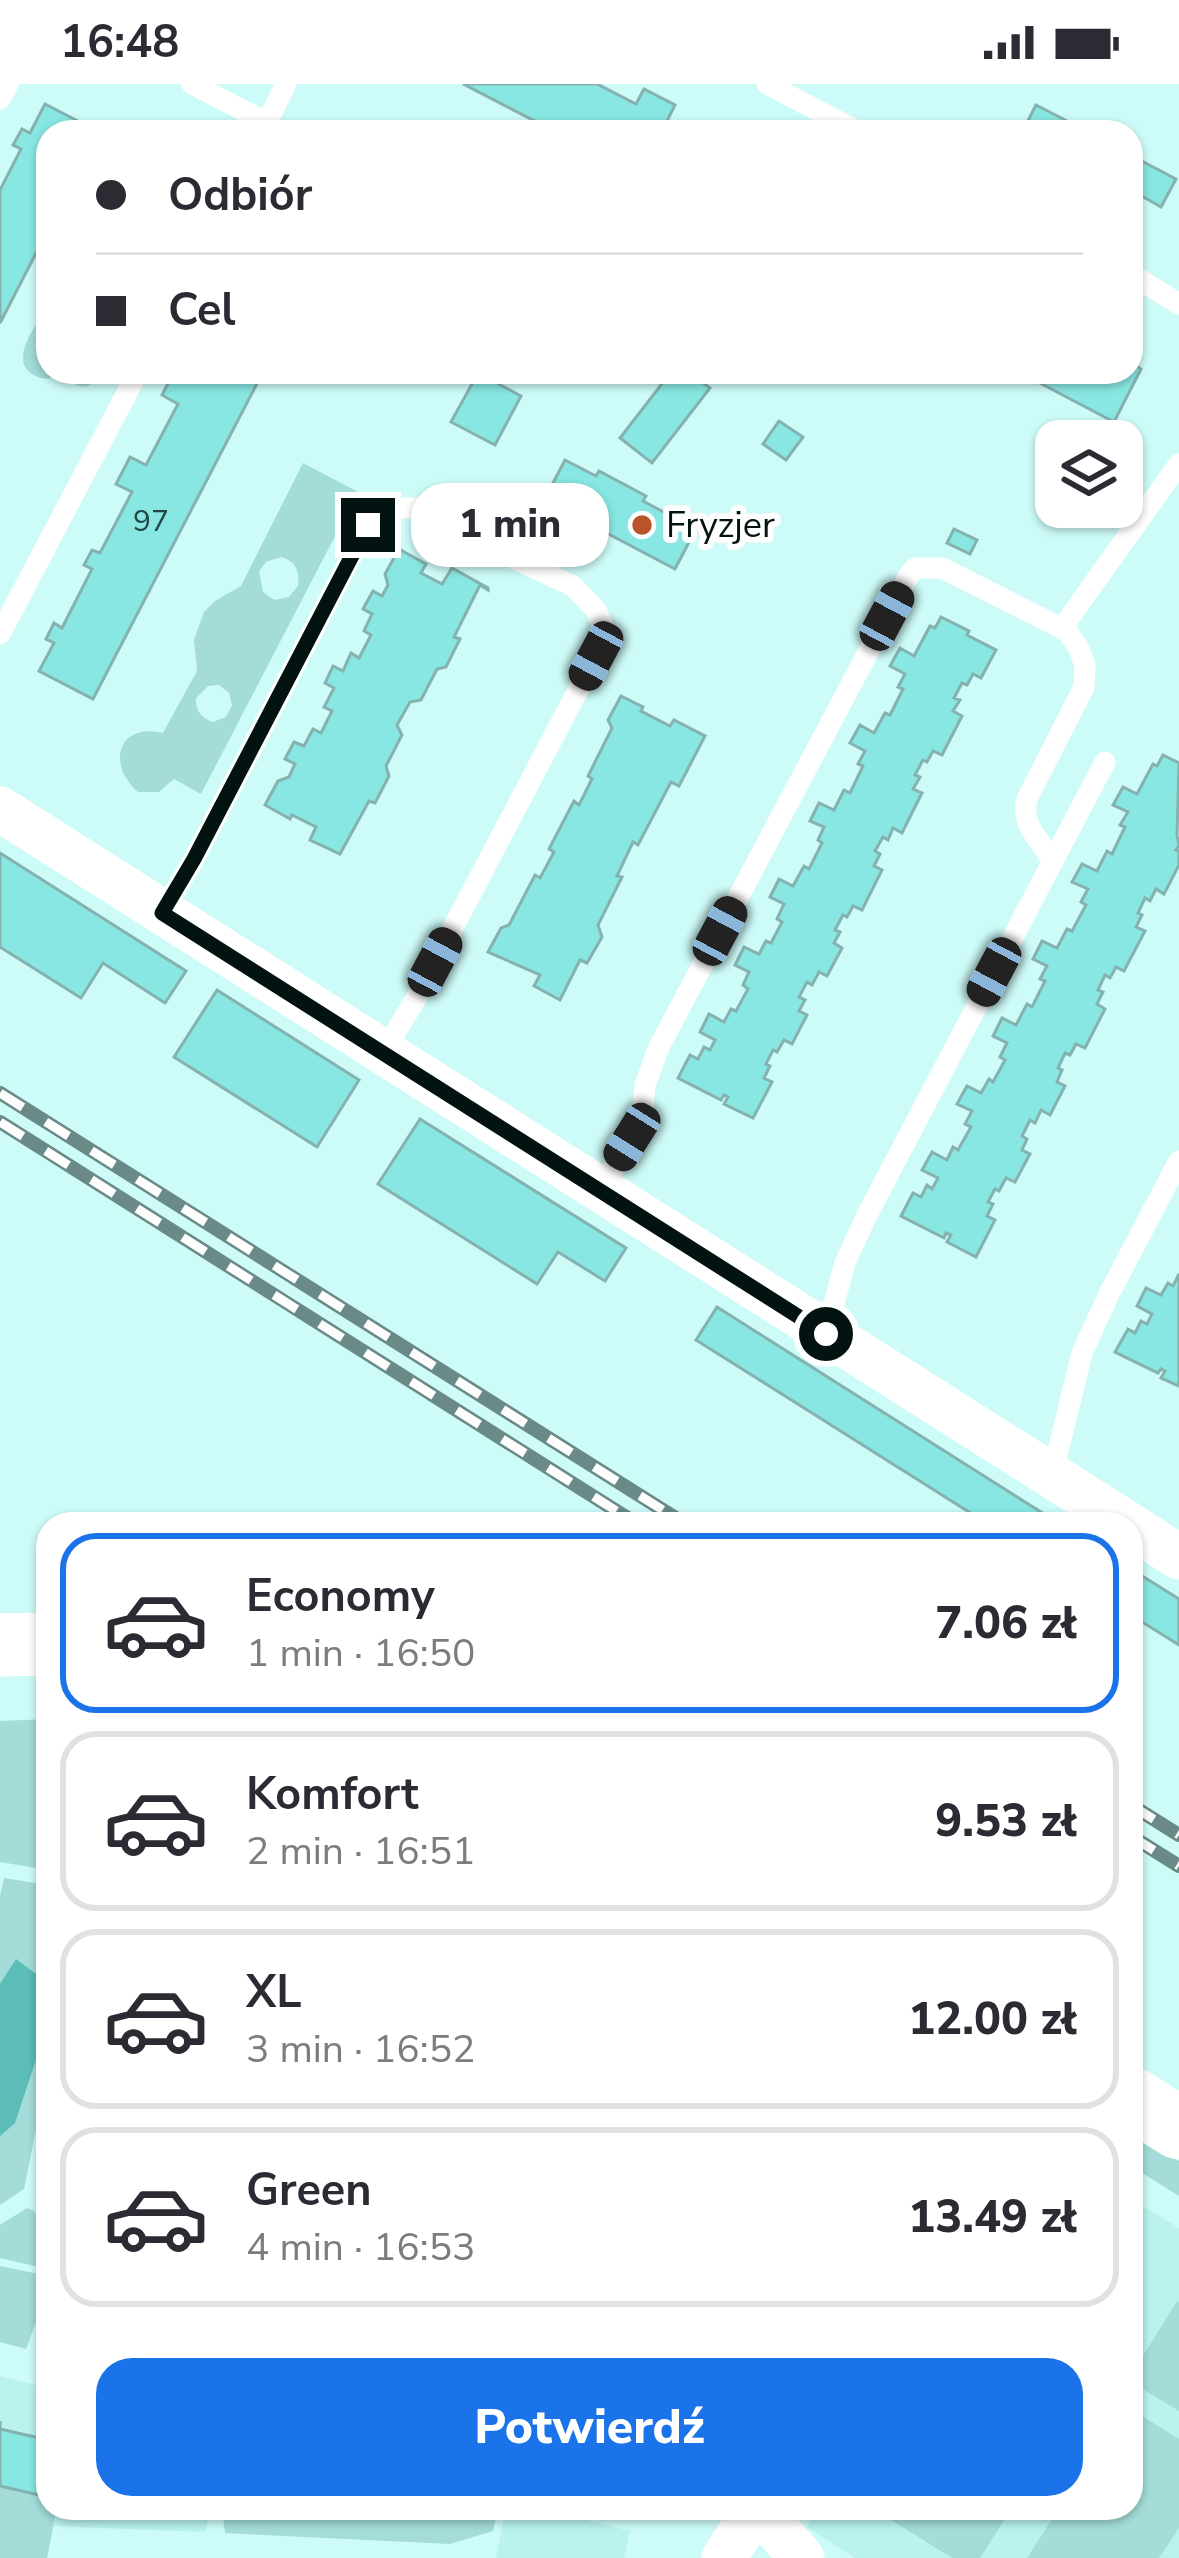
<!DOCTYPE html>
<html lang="pl">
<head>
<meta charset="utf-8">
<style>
	:root { --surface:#fff; --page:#f7f7f7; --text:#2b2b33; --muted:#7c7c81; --line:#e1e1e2; --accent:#1a73e8 }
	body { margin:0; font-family:"Nunito Sans",sans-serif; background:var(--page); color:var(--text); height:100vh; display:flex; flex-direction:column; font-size:45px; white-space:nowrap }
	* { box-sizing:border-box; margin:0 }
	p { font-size:39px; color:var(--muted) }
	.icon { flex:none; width:66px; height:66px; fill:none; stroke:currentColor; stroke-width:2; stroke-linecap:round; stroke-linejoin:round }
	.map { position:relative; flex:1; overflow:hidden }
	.sheet { position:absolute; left:36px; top:1428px; width:1107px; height:1008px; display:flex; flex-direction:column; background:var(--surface); border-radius:36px; box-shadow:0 3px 9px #0004 }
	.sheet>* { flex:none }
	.banner { position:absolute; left:36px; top:36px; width:1107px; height:264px; border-radius:36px; box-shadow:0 3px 9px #0004; display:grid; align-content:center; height:264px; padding:0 60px; background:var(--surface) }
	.controls { position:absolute; left:1035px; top:336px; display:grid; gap:24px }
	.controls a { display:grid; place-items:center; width:108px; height:108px; border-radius:24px; background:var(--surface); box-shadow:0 3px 9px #0004; font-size:60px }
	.end { position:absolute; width:54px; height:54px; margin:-27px; border:15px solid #031312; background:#fff; box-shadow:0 0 0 6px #fff }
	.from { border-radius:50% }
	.bubble { position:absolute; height:84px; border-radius:36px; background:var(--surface); box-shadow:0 3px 9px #0004; font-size:39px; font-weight:800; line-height:84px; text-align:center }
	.car { position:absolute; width:36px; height:72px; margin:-36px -18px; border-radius:15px; box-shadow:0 0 9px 3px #0007; background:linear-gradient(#222 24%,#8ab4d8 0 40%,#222 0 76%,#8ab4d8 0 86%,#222 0) }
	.banner b { display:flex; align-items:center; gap:42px; height:114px; font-size:45px }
	.banner b+b { border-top:3px solid var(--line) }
	.banner i { width:30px; height:30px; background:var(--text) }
	ul { padding:21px 0 0; list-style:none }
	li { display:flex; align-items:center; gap:36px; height:180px; margin:0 24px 18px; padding:0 36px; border:6px solid var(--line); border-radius:36px }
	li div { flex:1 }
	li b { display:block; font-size:45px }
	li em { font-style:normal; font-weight:800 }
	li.active { border-color:var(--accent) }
	li>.icon { width:108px; height:108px; stroke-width:1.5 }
	.action { display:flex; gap:24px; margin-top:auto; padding:24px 60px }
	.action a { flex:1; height:138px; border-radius:36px; background:var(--accent); color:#fff; font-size:48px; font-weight:800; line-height:138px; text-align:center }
	.status { display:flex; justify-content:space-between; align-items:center; height:84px; padding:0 60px; background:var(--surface); direction:ltr }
	.status svg { height:33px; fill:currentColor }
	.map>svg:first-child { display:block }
	.built { fill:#b9f2ee }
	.green { fill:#a3dcd8; fill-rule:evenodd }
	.forest { fill:#5cbcb8 }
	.building { fill:#88e7e2; stroke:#85b1ae; stroke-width:3 }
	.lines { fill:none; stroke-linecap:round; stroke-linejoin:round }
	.lane { stroke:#fff; stroke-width:21 }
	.street { stroke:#fff; stroke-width:45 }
	.secondary { stroke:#fff; stroke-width:63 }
	.rail-casing { stroke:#6a8a88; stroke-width:14 }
	.rail { stroke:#fdfdfd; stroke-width:9; stroke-dasharray:27; stroke-linecap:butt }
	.route { stroke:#031312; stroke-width:15 }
	.poi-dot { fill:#ba5329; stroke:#fdfdfd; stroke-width:4.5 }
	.labels { text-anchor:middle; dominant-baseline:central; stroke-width:12; stroke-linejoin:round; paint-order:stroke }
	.number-label { font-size:30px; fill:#244846 }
	.poi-label { font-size:36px; fill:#031312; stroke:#fdfdfd; text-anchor:start }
</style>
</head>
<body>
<div class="status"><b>16:48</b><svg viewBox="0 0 49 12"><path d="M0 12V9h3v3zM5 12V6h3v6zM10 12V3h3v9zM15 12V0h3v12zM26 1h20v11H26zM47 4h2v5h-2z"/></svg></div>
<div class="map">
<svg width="1179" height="2474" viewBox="0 0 1179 2474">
	<rect width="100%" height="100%" fill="#cdfbf8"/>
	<g class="built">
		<polygon points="1131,2115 1179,2144 1179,2474 855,2474 807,2443 819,2424 1131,2424"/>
		<polygon points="0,2292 48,2304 48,2413 0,2402"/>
		<polygon points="57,2424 211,2424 205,2448 54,2442"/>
		<polygon points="506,2424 536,2424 630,2447 624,2474 496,2474"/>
	</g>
	<g class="green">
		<path d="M48,224V288H99C96,295 95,300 87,302C76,305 70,294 60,293C54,293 48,296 41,294C4,283 34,242 48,224Z"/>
		<path d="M303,379L358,408L201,710L174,695L159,708H138C106,680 118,638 163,649L197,587L194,556L204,528L215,517L241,502ZM281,473C296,477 300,488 298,502L289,513L274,516L263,508L259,487L266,478ZM219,601L229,609L232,621L226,633L213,638C201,634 195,626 196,614L208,602Z"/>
		<polygon points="48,1635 48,1786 0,1778 0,1637"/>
		<polygon points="4,1794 48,1801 48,1986 24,2105 0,2121 0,1812"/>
		<polygon points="1131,2047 1179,2077 1179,2112 1131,2082"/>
		<polygon points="27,2124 34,2127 48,2163 48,2185 0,2174 0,2141"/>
		<polygon points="0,2182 48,2192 48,2206 26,2265 0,2258"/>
		<polygon points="1177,2217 1179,2218 1179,2327 1131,2298 1131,2291"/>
		<polygon points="1131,2325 1179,2355 1179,2444 1159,2474 1027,2474 1059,2424 1131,2424"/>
		<polygon points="0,2402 48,2413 48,2424 57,2424 47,2474 0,2474"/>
		<polygon points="222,2424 498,2424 493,2447 450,2460 225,2449"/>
		<polygon points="872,2424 1012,2424 980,2474 952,2474"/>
	</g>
	<polygon class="forest" points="16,1875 36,1890 48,1939 15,2039 0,2052 0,1900"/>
	<g class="building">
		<polygon points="463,0 597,0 636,20 644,5 675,21 667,37 688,48 556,48"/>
		<polygon points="45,20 99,48 48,48 48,146 0,239 0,106 21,65 13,61 22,45 30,49"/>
		<polygon points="1036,21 1075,41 1071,48 1022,48"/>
		<polygon points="1138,75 1176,95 1161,123 1131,106 1131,87"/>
		<polygon points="1131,279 1141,285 1114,338 1019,288 1131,288"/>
		<polygon points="174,288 183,288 192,293 195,288 263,288 93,615 39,587 54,559 46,555 54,539 62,544 92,485 84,481 92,466 100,469 132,408 116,400 130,373 146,381 178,320 162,311"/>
		<polygon points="671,288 689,288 710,304 652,379 620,354"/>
		<polygon points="478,289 521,312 495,361 451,338"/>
		<polygon points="779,337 803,353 786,376 763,360"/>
		<polygon points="565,376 596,392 599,387 646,412 643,417 673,433 676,429 698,441 675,485 544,416"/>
		<polygon points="954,445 977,456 970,470 947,459"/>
		<polygon points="399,465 426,480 421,489 442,500 452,484 488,504 488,506 480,501 454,553 460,555 446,583 437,585 421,616 410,618 397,641 402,651 386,682 389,692 375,719 369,717 340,770 310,756 316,743 292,731 290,735 265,721 278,697 289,693 295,680 285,675 294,658 304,662 313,645 321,649 332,627 324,623 334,604 325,599 333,582 343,587 351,569 359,574 371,551 364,547 372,530 363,525 373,507 382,512 388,501 385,490"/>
		<polygon points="941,533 969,547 967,551 996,566 981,594 973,590 967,601 962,599 954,614 960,616 953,627 962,632 942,671 933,667 927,678 923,676 915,691 920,693 913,705 922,709 902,749 893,744 888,756 883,753 875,767 880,770 874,782 882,786 862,826 853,822 847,833 843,831 835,846 840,848 834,859 842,864 827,892 819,888 812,901 807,898 799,913 805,916 799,927 807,931 792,960 784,956 777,968 773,966 766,980 770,982 764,994 772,998 753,1034 724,1020 728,1013 724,1011 721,1016 678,994 690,971 698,975 704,963 710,966 715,956 700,948 709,930 724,938 731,925 736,927 748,905 743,901 749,888 735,881 744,863 759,870 766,857 771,859 782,838 777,835 784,820 770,813 779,795 793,802 804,782 809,785 822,759 818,756 824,743 810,737 819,719 834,726 844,706 850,709 863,682 858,680 865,667 850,659 860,641 874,649 885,629 890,631 903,605 898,603 905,590 890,582 900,564 914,572 930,542 935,544"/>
		<polygon points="621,612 643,623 641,627 670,642 674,636 705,652 679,702 671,698 638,761 633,758 617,792 622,793 598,841 602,853 587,879 580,876 560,916 534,902 540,891 488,868 501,844 509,841 535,791 540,794 554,768 549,765 574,717 579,721 592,695 588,692 612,644 608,636"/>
		<polygon points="1163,671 1179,679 1177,752 1179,761 1176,766 1179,767 1179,781 1164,810 1156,805 1150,817 1145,814 1138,829 1142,831 1136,843 1145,847 1124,887 1116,883 1110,894 1105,891 1098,906 1103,908 1097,920 1105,925 1085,964 1076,960 1070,971 1065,969 1058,984 1062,986 1057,998 1065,1002 1050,1031 1041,1026 1035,1039 1030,1036 1022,1052 1027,1055 1022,1066 1030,1070 1015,1098 1006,1094 999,1107 995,1105 988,1118 993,1120 987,1132 995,1136 976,1173 947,1158 951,1151 946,1149 944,1154 901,1132 913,1109 921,1113 927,1101 932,1105 938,1094 922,1086 932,1068 947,1076 953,1063 958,1066 971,1043 965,1040 972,1027 957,1020 967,1002 981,1009 989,995 993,998 1005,976 1000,973 1007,959 993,952 1002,934 1016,941 1027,920 1032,923 1045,897 1040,895 1047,882 1033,875 1042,857 1057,864 1067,845 1072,847 1086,821 1081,818 1088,805 1072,798 1082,780 1097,787 1107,767 1112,770 1125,743 1120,741 1128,728 1113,721 1123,703 1137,710 1153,680 1157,682"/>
		<polygon points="0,769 186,887 165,919 103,879 81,914 0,863"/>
		<polygon points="217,906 359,996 317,1063 174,973"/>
		<polygon points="420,1035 626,1164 605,1197 558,1168 537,1200 378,1100"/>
		<polygon points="1179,1190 1179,1302 1161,1294 1165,1287 1161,1285 1158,1289 1115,1268 1128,1245 1135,1249 1141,1237 1147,1240 1152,1230 1137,1222 1146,1204 1161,1211 1168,1199 1173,1202"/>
		<polygon points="717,1223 1060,1440 988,1440 696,1256"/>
		<polygon points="1131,1485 1179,1515 1179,1561 1131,1531"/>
		<polygon points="0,2337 0,2345 48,2356 48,2390 43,2412 0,2402"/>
	</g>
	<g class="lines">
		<g class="lane">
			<polyline points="192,0 260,35 262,48"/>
			<polyline points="767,0 859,48"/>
			<polyline points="0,15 8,0"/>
			<polyline points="263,46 286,0"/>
			<polyline points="1131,190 1179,220"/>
			<polyline points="1062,544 1179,380"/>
			<polyline points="0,550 138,288"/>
			<polyline points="162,829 194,775 368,441 379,430 393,424 418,424 455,447 573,502 596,526 602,540 601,557 596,572 415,916 383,969"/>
			<path d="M599,1107L637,1047L642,1035L645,1001L659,963L909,491L915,484H942L1067,547L1078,563L1085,581L1084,603L1027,715C1020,742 1041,755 1052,777"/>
			<polyline points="826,1249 845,1179 866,1133 1105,678"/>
			<polyline points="1052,1392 1082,1269 1109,1210 1179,1077"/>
		</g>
		<g class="street">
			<polyline points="0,725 1128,1440"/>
			<polyline points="1131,1442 1179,1473"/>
			<polyline points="758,2424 802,2474"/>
			<polyline points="724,2474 756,2424"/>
		</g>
		<g class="secondary">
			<polyline points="0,1561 48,1560"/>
			<polyline points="1131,2014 1179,2044"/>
		</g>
		<g class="rail-casing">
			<g id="rail">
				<polyline points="0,1009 685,1440"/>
				<polyline points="0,1038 637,1440"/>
				<polyline points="1131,1721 1179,1751"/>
				<polyline points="1131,1752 1179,1782"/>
			</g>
		</g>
		<use href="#rail" class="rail"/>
	</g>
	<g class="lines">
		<polyline class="route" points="368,441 194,775 162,829 826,1250"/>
	</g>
	<circle class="poi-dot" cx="642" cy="441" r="12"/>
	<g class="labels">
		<g class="number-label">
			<text x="151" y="437">97</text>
		</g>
		<g class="poi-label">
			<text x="666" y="441">Fryzjer</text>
		</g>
	</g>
</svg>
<div class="controls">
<a><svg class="icon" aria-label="layers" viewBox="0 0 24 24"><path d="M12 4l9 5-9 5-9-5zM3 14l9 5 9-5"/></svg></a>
</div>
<i class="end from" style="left:826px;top:1250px"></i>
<i class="end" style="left:368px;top:441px"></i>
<div class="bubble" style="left:411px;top:399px;width:198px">1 min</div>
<i class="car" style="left:887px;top:532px;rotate:28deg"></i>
<i class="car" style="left:596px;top:572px;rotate:208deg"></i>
<i class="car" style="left:720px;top:847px;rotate:28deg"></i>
<i class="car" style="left:435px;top:878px;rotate:28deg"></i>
<i class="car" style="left:994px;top:888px;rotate:208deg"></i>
<i class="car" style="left:632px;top:1053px;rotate:212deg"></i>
<div class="banner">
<b><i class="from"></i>Odbiór</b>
<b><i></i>Cel</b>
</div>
<section class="sheet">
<ul>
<li class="active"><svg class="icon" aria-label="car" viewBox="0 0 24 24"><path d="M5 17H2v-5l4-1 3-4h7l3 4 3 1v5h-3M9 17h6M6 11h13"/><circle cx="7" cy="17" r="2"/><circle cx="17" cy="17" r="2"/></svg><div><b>Economy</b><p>1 min · 16:50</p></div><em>7.06 zł</em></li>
<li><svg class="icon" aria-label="car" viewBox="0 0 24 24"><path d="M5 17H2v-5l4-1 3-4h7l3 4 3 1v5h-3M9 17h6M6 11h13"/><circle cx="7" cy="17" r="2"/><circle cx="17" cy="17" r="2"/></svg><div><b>Komfort</b><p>2 min · 16:51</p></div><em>9.53 zł</em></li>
<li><svg class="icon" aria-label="car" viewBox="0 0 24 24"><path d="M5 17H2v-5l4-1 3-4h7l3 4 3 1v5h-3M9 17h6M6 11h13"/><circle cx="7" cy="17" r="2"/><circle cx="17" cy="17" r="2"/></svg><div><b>XL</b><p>3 min · 16:52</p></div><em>12.00 zł</em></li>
<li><svg class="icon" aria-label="car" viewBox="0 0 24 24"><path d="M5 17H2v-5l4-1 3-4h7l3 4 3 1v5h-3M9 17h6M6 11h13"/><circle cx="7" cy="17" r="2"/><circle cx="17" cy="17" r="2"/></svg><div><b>Green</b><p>4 min · 16:53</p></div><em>13.49 zł</em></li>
</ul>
<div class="action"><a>Potwierdź</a></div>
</section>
</div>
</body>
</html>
